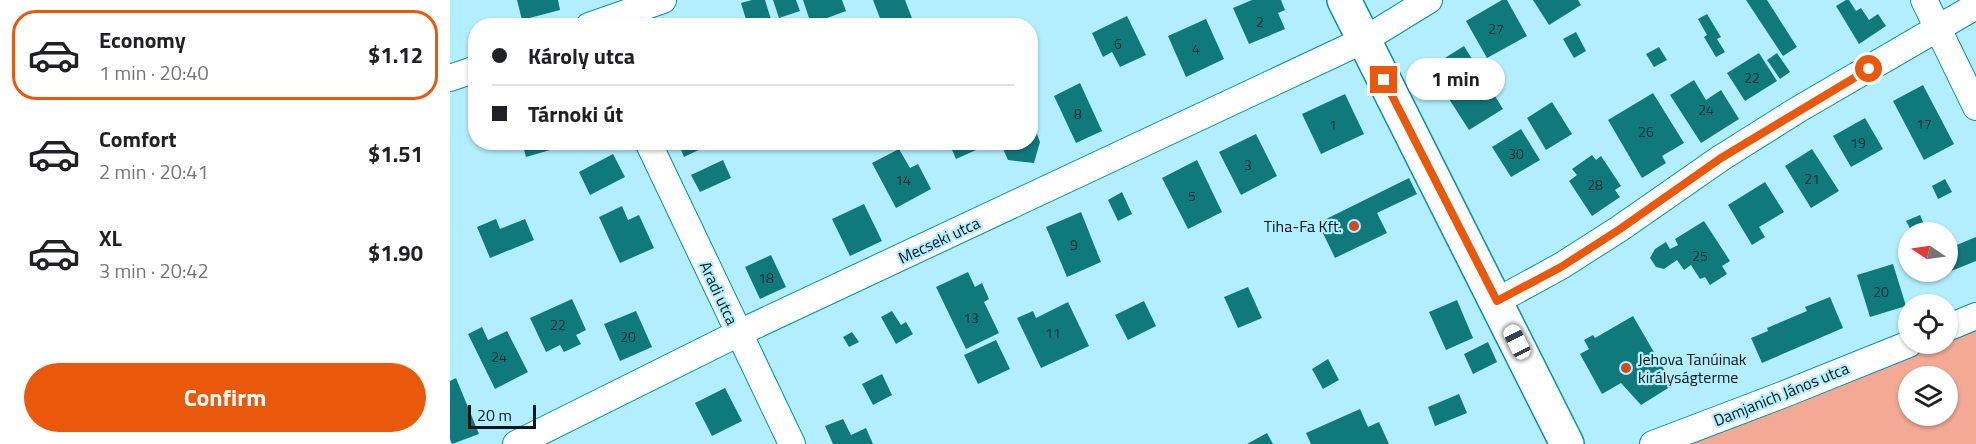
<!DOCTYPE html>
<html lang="en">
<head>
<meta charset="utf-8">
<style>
	:root { --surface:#fff; --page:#f2f2f2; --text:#202124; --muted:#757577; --line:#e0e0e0; --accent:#ea580c }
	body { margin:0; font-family:"Titillium Web",sans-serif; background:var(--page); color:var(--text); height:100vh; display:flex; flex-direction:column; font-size:22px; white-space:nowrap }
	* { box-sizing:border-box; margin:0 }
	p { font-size:20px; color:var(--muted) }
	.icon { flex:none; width:33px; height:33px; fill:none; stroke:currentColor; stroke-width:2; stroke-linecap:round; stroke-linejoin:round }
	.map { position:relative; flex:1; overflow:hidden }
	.panel { display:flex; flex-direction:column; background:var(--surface); width:450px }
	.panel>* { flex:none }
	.top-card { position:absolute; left:18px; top:18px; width:570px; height:132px; border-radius:24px; box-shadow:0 2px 4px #0004; display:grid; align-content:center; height:132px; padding:0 24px; background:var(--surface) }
	.needle { width:39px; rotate:283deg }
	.buttons { position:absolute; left:1448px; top:222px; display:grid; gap:12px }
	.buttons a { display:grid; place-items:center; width:60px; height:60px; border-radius:50%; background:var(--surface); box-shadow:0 2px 4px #0004; font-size:30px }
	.scale { position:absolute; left:18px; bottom:15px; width:68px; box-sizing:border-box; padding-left:6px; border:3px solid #01171d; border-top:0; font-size:16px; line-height:21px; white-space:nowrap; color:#01171d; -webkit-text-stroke:4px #b2eeff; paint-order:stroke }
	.end { position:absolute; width:27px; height:27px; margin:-14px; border:8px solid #ea580c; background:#fff; box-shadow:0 0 0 3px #fff }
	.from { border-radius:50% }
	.bubble { position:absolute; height:42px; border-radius:21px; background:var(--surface); box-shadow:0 2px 4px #0004; font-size:20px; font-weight:700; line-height:42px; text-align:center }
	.car { position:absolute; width:18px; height:36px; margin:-18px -9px; border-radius:8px; box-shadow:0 0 4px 2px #0007; background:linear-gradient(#fff 24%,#345 0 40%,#fff 0 76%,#345 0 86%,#fff 0) }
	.top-card b { display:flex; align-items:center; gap:21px; height:57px; font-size:22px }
	.top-card b+b { border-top:2px solid var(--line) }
	.top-card i { width:15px; height:15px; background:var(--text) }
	ul { padding:10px 0 0; list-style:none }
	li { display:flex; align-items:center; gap:18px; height:90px; margin:0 12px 9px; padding:0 12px; border:3px solid transparent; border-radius:24px }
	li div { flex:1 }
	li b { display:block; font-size:22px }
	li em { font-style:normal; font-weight:700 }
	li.on { border-color:var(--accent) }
	li>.icon { width:54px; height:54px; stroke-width:1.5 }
	.button { display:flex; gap:12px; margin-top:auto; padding:12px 24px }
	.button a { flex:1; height:69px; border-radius:36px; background:var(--accent); color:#fff; font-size:24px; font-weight:700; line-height:69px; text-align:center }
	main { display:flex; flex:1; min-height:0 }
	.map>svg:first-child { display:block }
	.green { fill:#f4a994; fill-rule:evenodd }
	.building { fill:#0f797b }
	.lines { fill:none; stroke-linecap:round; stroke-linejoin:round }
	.street-casing { stroke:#0090ab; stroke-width:28 }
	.secondary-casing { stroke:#0090ab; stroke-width:36 }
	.street { stroke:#fff; stroke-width:26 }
	.secondary { stroke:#fff; stroke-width:33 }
	.route { stroke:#ea580c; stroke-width:8 }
	.poi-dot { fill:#d1491e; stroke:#b2eeff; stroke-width:2 }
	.labels { text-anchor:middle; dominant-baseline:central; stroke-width:4.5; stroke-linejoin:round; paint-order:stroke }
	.number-label { font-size:14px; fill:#043034 }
	.poi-label { font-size:16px; fill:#01171d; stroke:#b2eeff; text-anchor:end }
	.street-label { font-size:16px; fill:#01171d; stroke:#b2eeff }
</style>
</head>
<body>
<main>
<section class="panel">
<ul>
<li class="on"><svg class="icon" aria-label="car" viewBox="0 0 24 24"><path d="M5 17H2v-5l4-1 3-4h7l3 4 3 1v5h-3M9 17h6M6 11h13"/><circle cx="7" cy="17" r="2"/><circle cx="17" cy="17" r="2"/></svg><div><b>Economy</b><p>1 min · 20:40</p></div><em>$1.12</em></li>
<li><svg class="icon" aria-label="car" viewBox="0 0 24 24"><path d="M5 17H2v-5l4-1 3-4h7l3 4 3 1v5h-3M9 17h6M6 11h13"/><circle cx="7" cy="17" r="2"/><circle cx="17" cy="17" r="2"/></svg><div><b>Comfort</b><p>2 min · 20:41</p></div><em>$1.51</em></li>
<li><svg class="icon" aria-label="car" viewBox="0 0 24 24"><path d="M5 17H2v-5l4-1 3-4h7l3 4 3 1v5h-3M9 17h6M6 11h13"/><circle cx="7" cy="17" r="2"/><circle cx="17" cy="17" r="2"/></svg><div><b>XL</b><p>3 min · 20:42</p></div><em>$1.90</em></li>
</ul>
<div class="button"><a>Confirm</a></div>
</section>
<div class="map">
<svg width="1526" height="444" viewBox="0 0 1526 444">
	<rect width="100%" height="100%" fill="#b2eeff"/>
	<path class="green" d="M1517,327L1526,330V444H1215L1466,344H1497V330ZM1458,376H1497V416H1458Z"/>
	<g class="building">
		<polygon points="67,0 108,0 110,10 72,20"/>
		<polygon points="302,0 315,0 323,26 298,26 291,3"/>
		<polygon points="323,0 346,0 350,11 329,18"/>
		<polygon points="353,0 392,0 396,11 361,24"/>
		<polygon points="423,0 455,0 465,26 433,26"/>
		<polygon points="802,0 831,0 835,10 828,13 835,29 799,44 783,8"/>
		<polygon points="1052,0 1057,0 1077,36 1037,58 1016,21"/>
		<polygon points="1083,0 1128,0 1131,5 1099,25"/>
		<polygon points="1296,0 1317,0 1347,47 1333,56"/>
		<polygon points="1396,0 1399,0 1406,11 1411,8 1419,20 1428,14 1436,26 1409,44 1386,6"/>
		<polygon points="1257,14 1271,37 1267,39 1275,52 1266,57 1254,37 1257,35 1248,19"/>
		<polygon points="677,16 696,55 670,67 662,52 653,57 642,33"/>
		<polygon points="756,19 774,59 736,77 718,36"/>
		<polygon points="1126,32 1136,51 1124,58 1113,39"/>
		<polygon points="1014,46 1053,109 1019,130 979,68"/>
		<polygon points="1209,47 1217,60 1204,67 1196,54"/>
		<polygon points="1309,53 1327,81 1295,101 1277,73"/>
		<polygon points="1327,53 1340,72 1330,79 1317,60"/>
		<polygon points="1244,80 1256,100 1271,90 1289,119 1251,143 1220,95"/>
		<polygon points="630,83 652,131 626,143 604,96"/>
		<polygon points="1473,85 1504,144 1474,160 1443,101"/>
		<polygon points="1203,93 1234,143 1212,156 1216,163 1192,178 1158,120"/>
		<polygon points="895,94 914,134 871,154 852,114"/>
		<polygon points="1102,102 1122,134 1096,150 1077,118"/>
		<polygon points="581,118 590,142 584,163 558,160 550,142 580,142"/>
		<polygon points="1415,118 1433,149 1401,167 1383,136"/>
		<polygon points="1071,129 1090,160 1061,177 1042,147"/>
		<polygon points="806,134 827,176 791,195 769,152"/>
		<polygon points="72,142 105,142 107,148 76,157"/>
		<polygon points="228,142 261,142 261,144 234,157"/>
		<polygon points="487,142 522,142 526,150 506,159 499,143 490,147"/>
		<polygon points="449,149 460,168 468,164 481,189 446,208 422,163"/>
		<polygon points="1362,149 1389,191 1361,208 1335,166"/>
		<polygon points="163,154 175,177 140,195 129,172"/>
		<polygon points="1142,155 1146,160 1151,156 1171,186 1165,190 1170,197 1142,216 1119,181 1127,175 1122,169"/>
		<polygon points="273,160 281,178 250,192 241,175"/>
		<polygon points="747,160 772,212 738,229 712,178"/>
		<polygon points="959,178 967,194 927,213 937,233 885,258 868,223"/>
		<polygon points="1495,179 1502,192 1488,199 1482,186"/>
		<polygon points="1315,182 1334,212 1309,227 1315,237 1302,245 1278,205"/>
		<polygon points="672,192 682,214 668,221 658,200"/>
		<polygon points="414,204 432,241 400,256 382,219"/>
		<polygon points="172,206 178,220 189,215 204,248 170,263 149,217"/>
		<polygon points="631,212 651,262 617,277 596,227"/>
		<polygon points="1470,215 1476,229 1462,232 1456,221"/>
		<polygon points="46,219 50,229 75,219 84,240 40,258 27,227"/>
		<polygon points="1254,221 1280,261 1272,266 1277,274 1260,285 1255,277 1250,279 1241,265 1234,270 1227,260 1214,269 1206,267 1200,258 1205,249 1216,242 1220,249 1228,245 1225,239"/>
		<polygon points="1526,237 1526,261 1494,274 1493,272 1497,272 1497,249"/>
		<polygon points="321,255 336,287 310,299 295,267"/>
		<polygon points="1443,264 1456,306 1420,317 1407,275"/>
		<polygon points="518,272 525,287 532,283 539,299 534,302 549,333 516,349 486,287"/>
		<polygon points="798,287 812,318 788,328 774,297"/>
		<polygon points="1380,297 1393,328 1312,363 1301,338 1318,331 1317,328 1357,311 1355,307"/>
		<polygon points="122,299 136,330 126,335 131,344 114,352 110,345 96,352 80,318"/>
		<polygon points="1007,300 1023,338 996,350 979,312"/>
		<polygon points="694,301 706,326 678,340 665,315"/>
		<polygon points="618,302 639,346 591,368 567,318 583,311 586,318"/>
		<polygon points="186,311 202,347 170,361 154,324"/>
		<polygon points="442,311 451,325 456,322 463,334 446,344 431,317"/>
		<polygon points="1183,316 1223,385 1191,405 1171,383 1152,394 1130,354 1139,349 1134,340 1143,335 1145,338"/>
		<polygon points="32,327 38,340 57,331 78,372 45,389 18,334"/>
		<polygon points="402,332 409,342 399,347 393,337"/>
		<polygon points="546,340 560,369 528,384 514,355"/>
		<polygon points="1038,342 1047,362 1023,374 1014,354"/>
		<polygon points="878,359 889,380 873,389 862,369"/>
		<polygon points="432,374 442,395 423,405 412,384"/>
		<polygon points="6,378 29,434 2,444 0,439 0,381"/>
		<polygon points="275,388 292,421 262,436 245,403"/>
		<polygon points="1009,394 1017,413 985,426 978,407"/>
		<polygon points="910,409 918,427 929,422 939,444 861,444 856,433"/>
		<polygon points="393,419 401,435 416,428 423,444 383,444 375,426"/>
		<polygon points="817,433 823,444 797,444"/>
	</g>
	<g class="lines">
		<g class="street-casing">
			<g id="street">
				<polyline points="1474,0 1526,107"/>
				<polyline points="139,26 213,0"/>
				<polyline points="0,78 26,69"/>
				<polyline points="198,142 342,444"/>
				<polyline points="1047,301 1111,266 1169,229 1271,158 1349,109 1526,6"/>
				<polyline points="1497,328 1526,316"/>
				<polyline points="66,444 289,333 914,40 979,0"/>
				<polyline points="1203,444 1332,395 1459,344"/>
			</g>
		</g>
		<g class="secondary-casing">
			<polyline id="secondary" points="894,0 1117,444"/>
		</g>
		<use href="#street" class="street"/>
		<use href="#secondary" class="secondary"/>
	</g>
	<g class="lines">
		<polyline class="route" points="934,80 1047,301 1111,267 1170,229 1271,158 1419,69"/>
	</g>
	<g class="poi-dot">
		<circle cx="904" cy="226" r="6"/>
		<circle cx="1176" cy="368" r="6"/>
	</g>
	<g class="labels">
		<g class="number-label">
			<text x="810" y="21">2</text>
			<text x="1046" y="28">27</text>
			<text x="668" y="43">6</text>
			<text x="746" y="48">4</text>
			<text x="1302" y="77">22</text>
			<text x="1256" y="109">24</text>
			<text x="628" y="113">8</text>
			<text x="1474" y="123">17</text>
			<text x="883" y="124">1</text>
			<text x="1196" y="131">26</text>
			<text x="1408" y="142">19</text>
			<text x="1066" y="153">30</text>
			<text x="798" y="164">3</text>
			<text x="1362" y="178">21</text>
			<text x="453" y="179">14</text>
			<text x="1145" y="184">28</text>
			<text x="742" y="195">5</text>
			<text x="624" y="244">9</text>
			<text x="1250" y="255">25</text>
			<text x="316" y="277">18</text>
			<text x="1431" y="291">20</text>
			<text x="521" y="317">13</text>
			<text x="108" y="324">22</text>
			<text x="603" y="332">11</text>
			<text x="178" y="336">20</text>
			<text x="49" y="356">24</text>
		</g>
		<g class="poi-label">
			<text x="892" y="226">Tiha-Fa Kft.</text>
			<text x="1188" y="359" text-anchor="start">Jehova Tanúinak<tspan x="1188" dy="18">királyságterme</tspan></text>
		</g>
		<g class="street-label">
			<text transform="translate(489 240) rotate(-25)">Mecseki utca</text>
			<text transform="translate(269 293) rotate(65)">Aradi utca</text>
			<text transform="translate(1331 394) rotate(-22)">Damjanich János utca</text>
		</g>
	</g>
</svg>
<div class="buttons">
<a><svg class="needle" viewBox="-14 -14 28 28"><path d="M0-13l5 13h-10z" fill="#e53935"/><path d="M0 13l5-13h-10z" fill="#757577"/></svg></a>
<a><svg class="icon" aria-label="locate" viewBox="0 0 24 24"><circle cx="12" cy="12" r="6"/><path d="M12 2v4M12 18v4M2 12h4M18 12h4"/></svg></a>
<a><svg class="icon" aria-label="layers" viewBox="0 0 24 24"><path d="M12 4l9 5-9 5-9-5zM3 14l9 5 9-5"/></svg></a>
</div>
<div class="scale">20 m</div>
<i class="end from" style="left:1419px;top:69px"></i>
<i class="end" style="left:934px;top:80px"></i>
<div class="bubble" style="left:956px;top:58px;width:99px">1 min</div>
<i class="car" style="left:1067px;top:342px;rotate:333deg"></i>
<div class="top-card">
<b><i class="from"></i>Károly utca</b>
<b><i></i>Tárnoki út</b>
</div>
</div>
</main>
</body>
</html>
